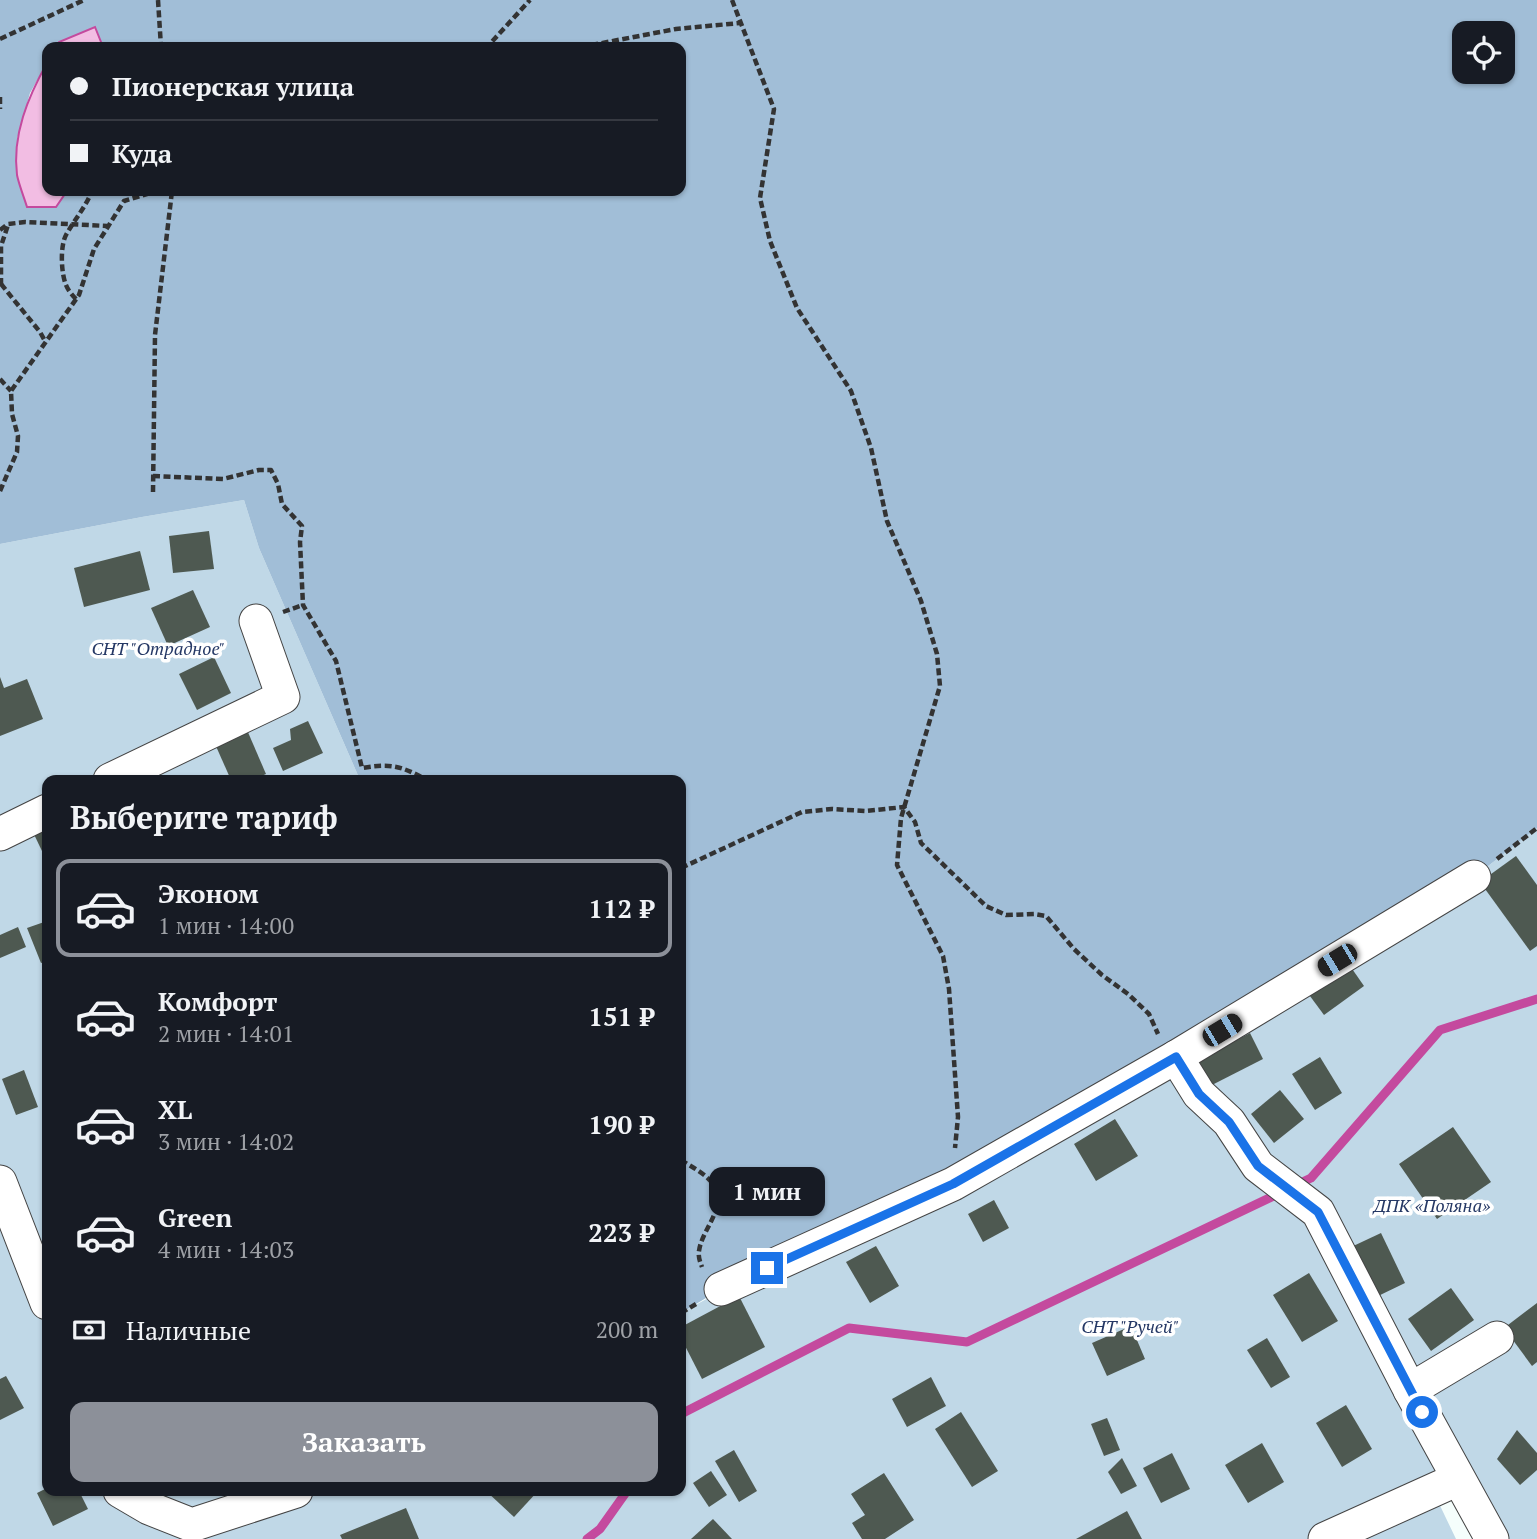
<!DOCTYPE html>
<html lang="ru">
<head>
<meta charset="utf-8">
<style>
	:root { --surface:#171b24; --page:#20242c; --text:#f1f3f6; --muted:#9ea1a6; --line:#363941; --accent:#8c9099 }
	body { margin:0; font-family:"PT Serif",serif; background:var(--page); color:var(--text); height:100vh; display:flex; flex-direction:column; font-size:26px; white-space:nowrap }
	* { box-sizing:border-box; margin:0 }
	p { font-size:23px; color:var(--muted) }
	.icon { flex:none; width:38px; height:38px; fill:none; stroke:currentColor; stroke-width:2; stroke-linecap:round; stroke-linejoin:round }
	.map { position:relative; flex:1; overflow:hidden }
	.sheet { position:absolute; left:42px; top:775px; width:644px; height:721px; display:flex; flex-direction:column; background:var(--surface); border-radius:14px; box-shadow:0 2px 5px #0004 }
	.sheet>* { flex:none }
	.banner { position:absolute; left:42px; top:42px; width:644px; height:154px; border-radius:14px; box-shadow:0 2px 5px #0004; display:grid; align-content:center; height:154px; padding:0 28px; background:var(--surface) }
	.fabs { position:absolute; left:1452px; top:21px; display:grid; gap:14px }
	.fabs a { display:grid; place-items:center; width:63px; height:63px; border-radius:14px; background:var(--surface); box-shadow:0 2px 5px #0004; font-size:35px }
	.end { position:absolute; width:32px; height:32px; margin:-16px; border:9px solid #1a73e8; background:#fff; box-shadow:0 0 0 4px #fff }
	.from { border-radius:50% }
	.bubble { position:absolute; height:49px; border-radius:14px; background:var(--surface); box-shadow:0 2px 5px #0004; font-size:23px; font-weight:700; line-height:49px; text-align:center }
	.car { position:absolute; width:21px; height:42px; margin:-21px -10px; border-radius:9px; box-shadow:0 0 5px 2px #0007; background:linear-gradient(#222 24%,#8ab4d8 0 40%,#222 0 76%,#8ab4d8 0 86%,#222 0) }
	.banner b { display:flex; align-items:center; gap:24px; height:66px; font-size:26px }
	.banner b+b { border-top:2px solid var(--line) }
	.banner i { width:18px; height:18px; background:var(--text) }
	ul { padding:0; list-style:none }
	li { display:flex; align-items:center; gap:21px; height:98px; margin:0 14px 10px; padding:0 14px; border:4px solid transparent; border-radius:14px }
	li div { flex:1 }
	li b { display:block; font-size:26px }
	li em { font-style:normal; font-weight:700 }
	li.current { border-color:var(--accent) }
	li>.icon { width:63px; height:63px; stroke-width:1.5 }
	h2 { padding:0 28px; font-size:32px; line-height:84px }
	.pay { display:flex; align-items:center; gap:18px; height:77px; padding:0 28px; font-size:26px }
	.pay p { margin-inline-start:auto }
	.cta { display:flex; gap:14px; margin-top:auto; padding:14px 28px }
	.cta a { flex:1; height:80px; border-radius:14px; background:var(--accent); color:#fff; font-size:28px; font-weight:700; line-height:80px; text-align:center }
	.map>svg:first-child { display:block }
	.green { fill:#c0d8e7 }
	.forest { fill:#a1bed7; fill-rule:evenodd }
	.water { fill:#f2bde3; stroke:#c44a9e; stroke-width:2 }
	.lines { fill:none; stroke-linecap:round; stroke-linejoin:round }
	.stream { stroke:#c44a9e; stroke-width:9 }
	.building { fill:#4e5951 }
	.minor-casing { stroke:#444; stroke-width:35 }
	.path { stroke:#333; stroke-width:4.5; stroke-dasharray:7 3.5; stroke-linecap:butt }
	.minor { stroke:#fff; stroke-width:33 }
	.route { stroke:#1a73e8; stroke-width:9 }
	.labels { text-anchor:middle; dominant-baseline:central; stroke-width:7; stroke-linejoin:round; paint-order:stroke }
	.park-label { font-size:18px; font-style:italic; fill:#253865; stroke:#fff }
</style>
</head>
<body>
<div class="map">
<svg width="1537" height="1539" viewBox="0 0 1537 1539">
	<rect width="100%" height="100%" fill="#f5fefc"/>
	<polygon class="green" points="244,500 259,548 360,780 47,780 47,1491 681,1491 681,1313 1474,877 1537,828 1537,1539 1492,1539 1457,1478 1433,1491 1456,1539 0,1539 0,544 142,517"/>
	<path class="forest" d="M0,0H1537V828L1474,877L953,1183L721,1289L681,1313V780H360L259,548L244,500L142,517L0,544ZM95,27L103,47H681V191H67L56,207L17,139L30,93L47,63V47H56L60,42ZM1465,33H1503V72H1465Z"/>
	<g class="water">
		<polygon points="95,27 103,47 56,47 59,42"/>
		<path d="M47,63V191H67L56,207H27C24,197 19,185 17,175C12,135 28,97 47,63Z"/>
	</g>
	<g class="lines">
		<g class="stream">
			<polyline points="1294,1186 1311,1178 1440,1030 1537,999"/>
			<polyline points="681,1417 683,1413 849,1328 967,1342 1282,1192"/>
			<polyline points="587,1539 600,1529 627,1491"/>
		</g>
	</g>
	<g class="building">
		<polygon points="209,531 214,569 173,573 169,536"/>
		<polygon points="140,551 150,590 84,607 74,568"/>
		<polygon points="193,590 210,627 168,646 151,608"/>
		<polygon points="214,657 231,693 197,710 179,674"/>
		<polygon points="0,677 4,688 27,679 43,719 0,736"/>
		<polygon points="308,721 323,753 283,771 273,748 291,740 290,729"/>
		<polygon points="247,730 266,774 252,780 231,780 215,744"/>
		<polygon points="47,815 47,848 42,851 29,824"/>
		<polygon points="1516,856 1537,885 1537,946 1530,951 1480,882"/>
		<polygon points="47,921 47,961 41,963 27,928"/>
		<polygon points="18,927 26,947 0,958 0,935"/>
		<polygon points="1348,963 1364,986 1324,1015 1307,992"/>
		<polygon points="1250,1033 1263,1059 1210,1086 1198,1060"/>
		<polygon points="1320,1057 1342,1093 1315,1110 1292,1074"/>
		<polygon points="24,1070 38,1107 16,1115 2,1079"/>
		<polygon points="1280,1090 1304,1119 1274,1143 1251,1114"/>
		<polygon points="1115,1119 1138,1156 1096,1181 1074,1144"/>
		<polygon points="1453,1127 1491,1182 1437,1219 1399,1164"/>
		<polygon points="994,1200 1009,1228 983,1242 968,1214"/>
		<polygon points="1381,1233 1405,1283 1374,1298 1349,1248"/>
		<polygon points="876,1246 899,1286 870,1303 846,1262"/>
		<polygon points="1309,1273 1338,1321 1302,1342 1273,1295"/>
		<polygon points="1451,1288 1474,1320 1431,1351 1408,1319"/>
		<polygon points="739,1296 765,1347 702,1379 681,1338 681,1327"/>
		<polygon points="1537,1303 1537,1362 1532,1366 1504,1328"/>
		<polygon points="1131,1326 1145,1359 1107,1376 1092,1343"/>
		<polygon points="1267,1338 1290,1377 1271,1388 1247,1350"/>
		<polygon points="6,1376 24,1408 0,1420 0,1379"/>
		<polygon points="931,1377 946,1406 907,1427 892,1399"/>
		<polygon points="1346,1405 1372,1449 1342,1467 1316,1423"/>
		<polygon points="961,1412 998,1471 972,1487 935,1429"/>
		<polygon points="1107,1418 1120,1450 1104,1456 1091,1424"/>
		<polygon points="1517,1430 1537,1453 1537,1470 1520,1485 1497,1459"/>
		<polygon points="1262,1443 1284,1482 1248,1503 1225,1465"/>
		<polygon points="734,1450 757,1491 739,1502 715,1461"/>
		<polygon points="1172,1453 1190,1489 1161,1503 1143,1468"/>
		<polygon points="1122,1458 1137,1486 1121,1494 1108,1472"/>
		<polygon points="711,1471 727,1495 709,1507 693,1483"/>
		<polygon points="884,1473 914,1520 885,1539 862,1539 852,1523 865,1515 851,1494"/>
		<polygon points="47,1488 47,1491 79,1491 88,1509 53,1526 37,1493"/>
		<polygon points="486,1491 538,1491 514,1517"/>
		<polygon points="406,1508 419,1539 342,1539 340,1535"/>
		<polygon points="1127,1511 1142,1539 1076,1539"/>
		<polygon points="713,1519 732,1539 691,1539"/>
	</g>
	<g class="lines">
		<g class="minor-casing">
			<g id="minor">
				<polyline points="110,780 283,697 256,621"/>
				<polyline points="0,834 47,811"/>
				<polyline points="1176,1057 1199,1094 1229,1122 1258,1166 1318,1212 1410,1390 1492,1539"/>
				<polyline points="0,1182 47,1303"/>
				<polyline points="721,1289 953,1184 1176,1057 1474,877"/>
				<polyline points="1410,1390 1497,1338"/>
				<polyline points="120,1491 149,1508 192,1525 296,1491"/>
				<polyline points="1325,1539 1458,1479"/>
			</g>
		</g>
		<g class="path">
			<polyline points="158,0 161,47"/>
			<polyline points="732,0 774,109 760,198 770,241 797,308 851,391 871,448 887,521 921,601 937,654 940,686 901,818 897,865 943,956 949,989 958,1117 955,1148"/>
			<polyline points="0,39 84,0"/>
			<polyline points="484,47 488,46 530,0"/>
			<polyline points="581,47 676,29 740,23"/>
			<polyline points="0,97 0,109"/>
			<polyline points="0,230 8,224 25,222 107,226"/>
			<polyline points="1,284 40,332 45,341"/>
			<polyline points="1,285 1,246 8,225"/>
			<path d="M76,299C72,295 68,290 66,285C61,273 60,246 66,235C75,219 85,208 92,191"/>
			<polyline points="0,379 11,391"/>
			<path d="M153,476L223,479L259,470H271L278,484L282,504L302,526L300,542L303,605L336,661L362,768C392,763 401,766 427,780"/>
			<polyline points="0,491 17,452 18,436 12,414 11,391 79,295 94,249 124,201 157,191"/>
			<polyline points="153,492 155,335 172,191"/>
			<polyline points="283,612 303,605"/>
			<polyline points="1497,859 1537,828"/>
			<polyline points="681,868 802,812 832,809 866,811 904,807 915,822 921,843 986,906 1006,915 1034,914 1046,916 1074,949 1102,975 1128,994 1149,1014 1158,1034"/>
			<path d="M681,1160C690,1166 706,1174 712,1183C729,1207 702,1228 699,1251C698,1256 700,1262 702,1267"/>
			<polyline points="681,1313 696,1304"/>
		</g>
		<use href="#minor" class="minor"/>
	</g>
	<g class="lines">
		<polyline class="route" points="767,1268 953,1184 1176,1057 1199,1094 1229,1122 1258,1166 1318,1212 1422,1412"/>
	</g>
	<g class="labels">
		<g class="park-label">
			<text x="158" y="648">СНТ "Отрадное"</text>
			<text x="1432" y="1205">ДПК «Поляна»</text>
			<text x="1130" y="1326">СНТ "Ручей"</text>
		</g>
	</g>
</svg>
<div class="fabs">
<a><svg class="icon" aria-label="locate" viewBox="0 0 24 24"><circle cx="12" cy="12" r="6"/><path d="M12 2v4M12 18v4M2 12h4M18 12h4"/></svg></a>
</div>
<i class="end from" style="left:1422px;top:1412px"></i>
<i class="end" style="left:767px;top:1268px"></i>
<div class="bubble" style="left:709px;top:1167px;width:116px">1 мин</div>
<i class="car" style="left:1337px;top:960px;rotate:239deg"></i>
<i class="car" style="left:1222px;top:1030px;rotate:59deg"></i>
<div class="banner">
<b><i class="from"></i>Пионерская улица</b>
<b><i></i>Куда</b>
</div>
<section class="sheet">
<h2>Выберите тариф</h2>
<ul>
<li class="current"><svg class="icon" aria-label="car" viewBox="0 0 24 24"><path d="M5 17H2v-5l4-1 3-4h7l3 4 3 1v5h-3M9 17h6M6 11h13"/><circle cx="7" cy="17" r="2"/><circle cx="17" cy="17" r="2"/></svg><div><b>Эконом</b><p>1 мин · 14:00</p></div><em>112 ₽</em></li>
<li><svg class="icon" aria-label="car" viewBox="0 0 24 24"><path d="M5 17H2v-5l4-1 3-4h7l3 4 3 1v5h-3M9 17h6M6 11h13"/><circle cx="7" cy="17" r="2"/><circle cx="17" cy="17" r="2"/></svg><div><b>Комфорт</b><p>2 мин · 14:01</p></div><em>151 ₽</em></li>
<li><svg class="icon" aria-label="car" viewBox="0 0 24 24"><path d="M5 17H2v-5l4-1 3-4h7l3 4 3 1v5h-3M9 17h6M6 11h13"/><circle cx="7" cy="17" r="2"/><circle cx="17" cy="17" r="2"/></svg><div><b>XL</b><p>3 мин · 14:02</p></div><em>190 ₽</em></li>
<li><svg class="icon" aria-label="car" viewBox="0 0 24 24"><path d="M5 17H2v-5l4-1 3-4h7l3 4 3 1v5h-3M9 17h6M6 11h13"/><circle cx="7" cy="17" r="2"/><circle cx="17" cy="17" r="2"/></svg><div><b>Green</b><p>4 мин · 14:03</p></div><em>223 ₽</em></li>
</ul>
<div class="pay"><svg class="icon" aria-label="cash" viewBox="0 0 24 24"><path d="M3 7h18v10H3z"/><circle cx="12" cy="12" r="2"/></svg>Наличные<p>200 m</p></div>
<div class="cta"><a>Заказать</a></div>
</section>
</div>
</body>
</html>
